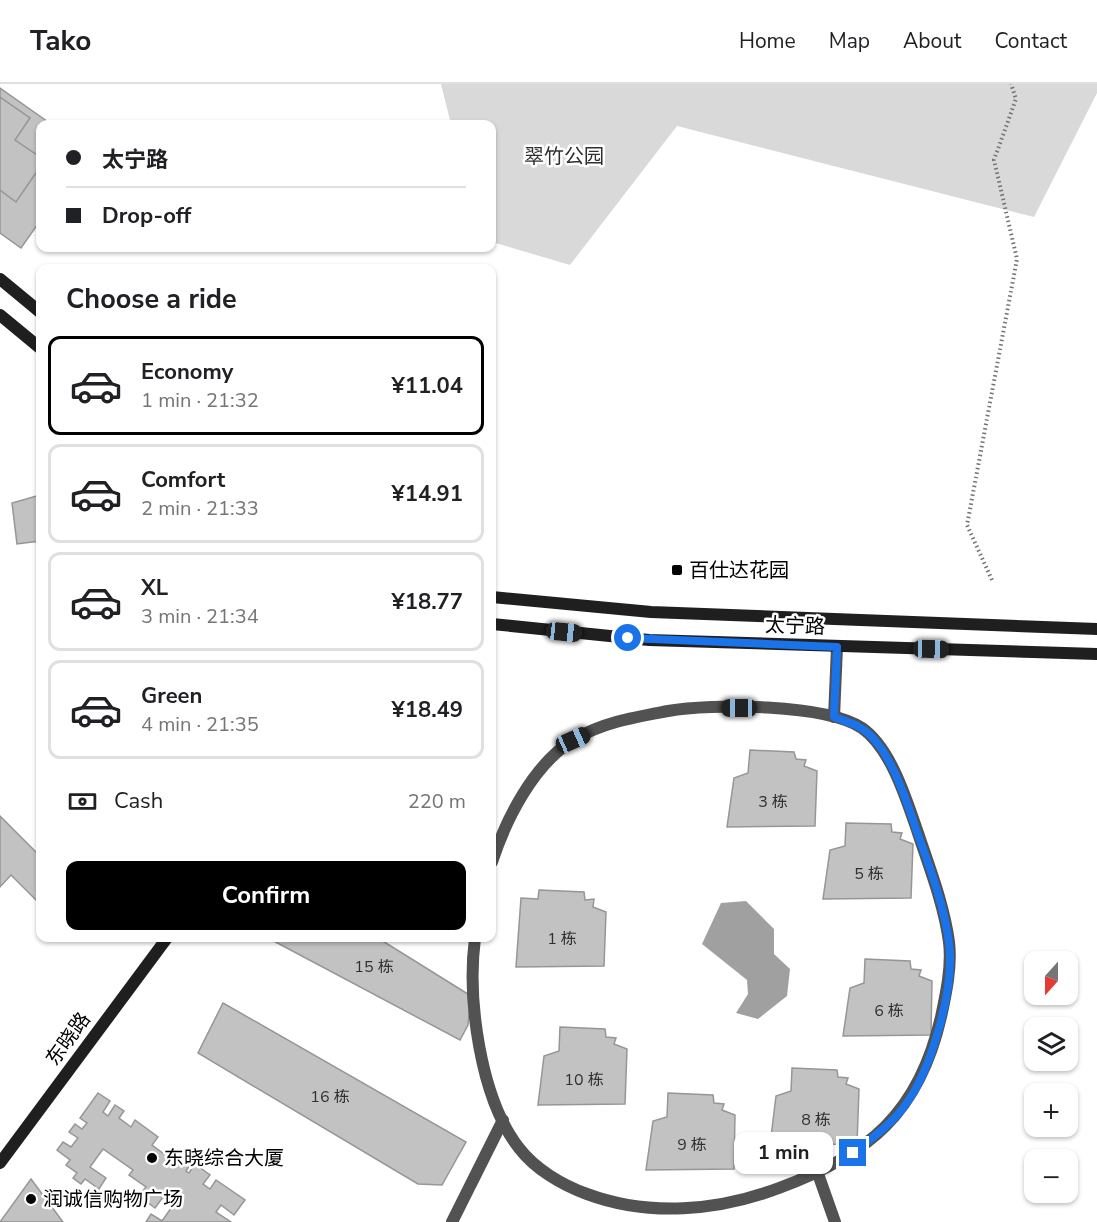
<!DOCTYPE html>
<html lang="en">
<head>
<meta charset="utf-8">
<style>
	:root { --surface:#fff; --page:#f6f6f6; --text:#202124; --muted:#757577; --line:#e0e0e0; --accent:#000 }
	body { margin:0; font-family:"Nunito Sans","Noto Sans SC",sans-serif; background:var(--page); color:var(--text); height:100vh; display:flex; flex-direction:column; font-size:22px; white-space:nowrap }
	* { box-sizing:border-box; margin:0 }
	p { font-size:20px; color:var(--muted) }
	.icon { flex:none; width:33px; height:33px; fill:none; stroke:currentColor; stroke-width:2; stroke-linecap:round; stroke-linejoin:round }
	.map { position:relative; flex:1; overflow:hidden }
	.sheet { position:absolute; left:36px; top:180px; width:460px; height:678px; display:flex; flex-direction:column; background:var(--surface); border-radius:12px; box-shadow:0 2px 4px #0004 }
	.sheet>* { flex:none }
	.hud { position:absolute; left:36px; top:36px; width:460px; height:132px; border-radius:12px; box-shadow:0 2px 4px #0004; display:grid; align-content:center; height:132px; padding:0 30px; background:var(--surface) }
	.needle { width:39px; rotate:201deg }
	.controls { position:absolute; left:1024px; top:867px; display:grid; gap:12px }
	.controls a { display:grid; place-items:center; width:54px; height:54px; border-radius:12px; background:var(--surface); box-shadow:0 2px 4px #0004; font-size:30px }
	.end { position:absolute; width:27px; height:27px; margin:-14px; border:8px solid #1a73e8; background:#fff; box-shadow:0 0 0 3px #fff }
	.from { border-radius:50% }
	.bubble { position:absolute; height:42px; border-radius:12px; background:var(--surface); box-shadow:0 2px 4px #0004; font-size:20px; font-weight:700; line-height:42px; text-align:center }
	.car { position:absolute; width:18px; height:36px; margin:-18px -9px; border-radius:8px; box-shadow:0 0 4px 2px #0007; background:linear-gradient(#222 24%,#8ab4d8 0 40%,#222 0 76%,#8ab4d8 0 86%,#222 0) }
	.hud b { display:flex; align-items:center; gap:21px; height:57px; font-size:22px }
	.hud b+b { border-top:2px solid var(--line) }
	.hud i { width:15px; height:15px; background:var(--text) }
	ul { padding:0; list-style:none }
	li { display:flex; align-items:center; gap:18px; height:99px; margin:0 12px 9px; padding:0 18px; border:3px solid var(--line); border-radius:12px }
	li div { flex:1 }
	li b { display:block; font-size:22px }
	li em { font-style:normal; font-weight:700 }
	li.active { border-color:var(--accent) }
	li>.icon { width:54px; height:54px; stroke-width:1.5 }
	h2 { padding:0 30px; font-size:27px; line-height:72px }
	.pay { display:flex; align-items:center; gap:15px; height:66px; padding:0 30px; font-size:22px }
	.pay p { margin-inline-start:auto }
	.primary-button { display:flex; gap:12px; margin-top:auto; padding:12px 30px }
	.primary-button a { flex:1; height:69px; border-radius:12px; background:var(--accent); color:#fff; font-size:24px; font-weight:700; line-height:69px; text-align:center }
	header { display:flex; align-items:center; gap:36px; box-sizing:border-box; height:84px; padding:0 30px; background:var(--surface); border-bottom:2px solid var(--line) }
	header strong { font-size:28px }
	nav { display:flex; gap:33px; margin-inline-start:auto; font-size:21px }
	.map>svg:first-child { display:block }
	.green { fill:#d9d9d9 }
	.water { fill:#a0a0a0 }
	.building { fill:#c2c2c2; stroke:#969696; stroke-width:1.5 }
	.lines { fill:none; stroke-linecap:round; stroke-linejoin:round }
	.path { stroke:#747474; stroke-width:4; stroke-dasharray:1.5 3; stroke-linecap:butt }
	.street { stroke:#525252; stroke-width:12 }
	.secondary { stroke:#1f1f1f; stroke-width:12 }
	.route { stroke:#1a73e8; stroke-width:8 }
	.poi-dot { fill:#000; stroke:#fff; stroke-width:2 }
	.labels { text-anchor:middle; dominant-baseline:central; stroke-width:5; stroke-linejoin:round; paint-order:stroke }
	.number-label { font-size:16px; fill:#303030 }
	.park-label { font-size:20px; fill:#303030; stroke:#fff }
	.poi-label { font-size:20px; fill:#000; stroke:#fff; text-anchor:start }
	.street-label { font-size:20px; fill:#000; stroke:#fff }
</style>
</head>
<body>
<header>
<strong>Tako</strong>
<nav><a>Home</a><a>Map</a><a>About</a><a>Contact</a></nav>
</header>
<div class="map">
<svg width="1097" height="1138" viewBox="0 0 1097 1138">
	<rect width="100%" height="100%" fill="#fff"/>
	<polygon class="green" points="441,0 1097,0 1097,9 1034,133 677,42 570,181 492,158 492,40 451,40"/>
	<polygon class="water" points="746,817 774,845 774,870 790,885 787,912 758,935 736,929 748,910 747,896 702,860 721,819"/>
	<g class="building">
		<polygon points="0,4 51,40 40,40 40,137 21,164 0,149"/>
		<polygon points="0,13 30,34 15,56 40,73 40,83 16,118 0,106"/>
		<polygon points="40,411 40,457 17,460 12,419"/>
		<polygon points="750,666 794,668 796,675 806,676 804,682 817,687 815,742 727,743 734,694 748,689"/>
		<polygon points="0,732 40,772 40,820 11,791 0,803"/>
		<polygon points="846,739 891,740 892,748 902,749 900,755 913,760 911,814 823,815 830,766 845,762"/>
		<polygon points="539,806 584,808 585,816 594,815 593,823 606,828 604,882 516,883 521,814 538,815"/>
		<polygon points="268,854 378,854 471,912 468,941 460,956"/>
		<polygon points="865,875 910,877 911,885 921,886 919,892 932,897 931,951 843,952 850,904 864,899"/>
		<polygon points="223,919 466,1058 442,1101 418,1100 198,969"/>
		<polygon points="560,943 605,945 606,953 616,954 614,960 627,965 625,1020 538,1021 544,972 559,967"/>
		<polygon points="792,984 837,986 838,993 848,994 846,1000 859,1005 857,1060 770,1061 776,1012 791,1007"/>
		<polygon points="98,1009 110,1017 103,1028 108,1032 115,1021 124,1027 119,1034 131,1043 135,1036 158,1053 152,1061 168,1073 174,1065 192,1078 186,1087 189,1089 195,1080 210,1091 203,1100 210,1105 216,1096 245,1116 234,1131 221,1121 216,1128 231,1138 146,1138 151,1130 162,1137 174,1120 163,1113 155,1124 139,1112 146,1103 129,1091 133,1086 103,1065 90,1083 106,1094 99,1105 85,1095 81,1100 73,1094 77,1089 66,1081 70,1076 57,1066 63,1058 71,1063 78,1054 69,1048 75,1040 82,1045 87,1039 80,1034"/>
		<polygon points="668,1009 713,1011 714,1019 724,1020 722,1026 735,1031 734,1085 646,1086 653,1037 667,1033"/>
		<polygon points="31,1095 63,1138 0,1138"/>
	</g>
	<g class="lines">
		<polyline class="path" points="992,496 967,441 1017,175 994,76 1016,15 1011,0"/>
		<g class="street">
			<polyline points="834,633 837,563"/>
			<path d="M475,854C467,915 480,1014 519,1064C535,1085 562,1101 587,1110C649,1133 718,1127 779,1104C869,1071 919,1029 941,933C946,910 952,882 949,858C944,821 930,785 918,749C907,717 891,664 862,644C826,620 711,619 668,627C636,633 604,638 575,655C534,679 506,735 492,778"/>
			<polyline points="817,1087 835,1138"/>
			<polyline points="452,1138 503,1036"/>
		</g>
		<g class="secondary">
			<polyline points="0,195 40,228"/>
			<polyline points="0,231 40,264"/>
			<polyline points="492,513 651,528 1097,545"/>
			<polyline points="492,540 649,556 1097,570"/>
			<polyline points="0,1079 167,854"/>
		</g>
	</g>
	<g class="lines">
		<path class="route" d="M628,554L837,563L834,633C842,636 852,639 859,643C888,658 906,715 916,745C929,782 944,820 949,859C955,903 932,984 906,1020C892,1040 872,1054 853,1069"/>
	</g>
	<g class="poi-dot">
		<rect x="671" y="480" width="12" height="12" rx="3"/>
		<circle cx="152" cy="1074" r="6"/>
		<circle cx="31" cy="1115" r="6"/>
	</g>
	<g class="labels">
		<g class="number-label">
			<text x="773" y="718">3 栋</text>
			<text x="869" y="790">5 栋</text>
			<text x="562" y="855">1 栋</text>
			<text x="374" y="883">15 栋</text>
			<text x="889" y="927">6 栋</text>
			<text x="584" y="996">10 栋</text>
			<text x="330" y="1013">16 栋</text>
			<text x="816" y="1036">8 栋</text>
			<text x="692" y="1061">9 栋</text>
		</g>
		<g class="park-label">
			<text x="564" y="72">翠竹公园</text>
		</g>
		<g class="poi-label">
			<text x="689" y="486">百仕达花园</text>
			<text x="164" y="1074">东晓综合大厦</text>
			<text x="43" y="1115">润诚信购物广场</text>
		</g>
		<g class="street-label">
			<text transform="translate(795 542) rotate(2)">太宁路</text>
			<text transform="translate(68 955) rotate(-54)">东晓路</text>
		</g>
	</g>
</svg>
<div class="controls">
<a><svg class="needle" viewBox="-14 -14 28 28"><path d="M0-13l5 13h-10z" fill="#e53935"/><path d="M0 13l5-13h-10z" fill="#757577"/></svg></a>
<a><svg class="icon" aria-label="layers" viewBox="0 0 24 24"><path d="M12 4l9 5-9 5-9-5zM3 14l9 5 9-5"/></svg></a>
<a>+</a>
<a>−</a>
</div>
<i class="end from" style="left:628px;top:554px"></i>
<i class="end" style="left:853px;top:1069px"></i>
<div class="bubble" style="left:734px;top:1048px;width:99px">1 min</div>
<i class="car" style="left:564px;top:548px;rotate:96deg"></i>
<i class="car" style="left:931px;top:565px;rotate:91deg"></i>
<i class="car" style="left:739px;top:624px;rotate:270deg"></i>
<i class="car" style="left:573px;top:656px;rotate:66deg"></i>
<div class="hud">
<b><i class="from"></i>太宁路</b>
<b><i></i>Drop-off</b>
</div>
<section class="sheet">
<h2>Choose a ride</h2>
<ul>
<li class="active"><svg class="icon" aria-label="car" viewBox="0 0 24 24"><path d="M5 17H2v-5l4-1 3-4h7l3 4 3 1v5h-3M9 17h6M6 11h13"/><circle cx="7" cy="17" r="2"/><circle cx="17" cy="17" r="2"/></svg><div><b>Economy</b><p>1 min · 21:32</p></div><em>¥11.04</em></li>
<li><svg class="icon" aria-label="car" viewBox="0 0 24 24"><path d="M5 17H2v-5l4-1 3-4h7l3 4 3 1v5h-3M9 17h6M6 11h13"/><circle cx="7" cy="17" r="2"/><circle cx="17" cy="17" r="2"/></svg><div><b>Comfort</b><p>2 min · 21:33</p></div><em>¥14.91</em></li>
<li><svg class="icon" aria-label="car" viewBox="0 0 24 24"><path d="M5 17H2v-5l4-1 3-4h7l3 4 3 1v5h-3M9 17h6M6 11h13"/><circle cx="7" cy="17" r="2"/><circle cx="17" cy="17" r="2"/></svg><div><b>XL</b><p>3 min · 21:34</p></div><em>¥18.77</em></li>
<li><svg class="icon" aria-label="car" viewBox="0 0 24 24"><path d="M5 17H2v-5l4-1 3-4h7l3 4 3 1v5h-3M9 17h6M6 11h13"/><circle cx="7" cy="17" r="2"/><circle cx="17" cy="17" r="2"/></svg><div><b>Green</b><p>4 min · 21:35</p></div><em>¥18.49</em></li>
</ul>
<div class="pay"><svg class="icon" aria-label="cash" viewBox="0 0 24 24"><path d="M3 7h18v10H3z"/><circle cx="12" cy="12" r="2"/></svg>Cash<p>220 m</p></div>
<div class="primary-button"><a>Confirm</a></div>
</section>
</div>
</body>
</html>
